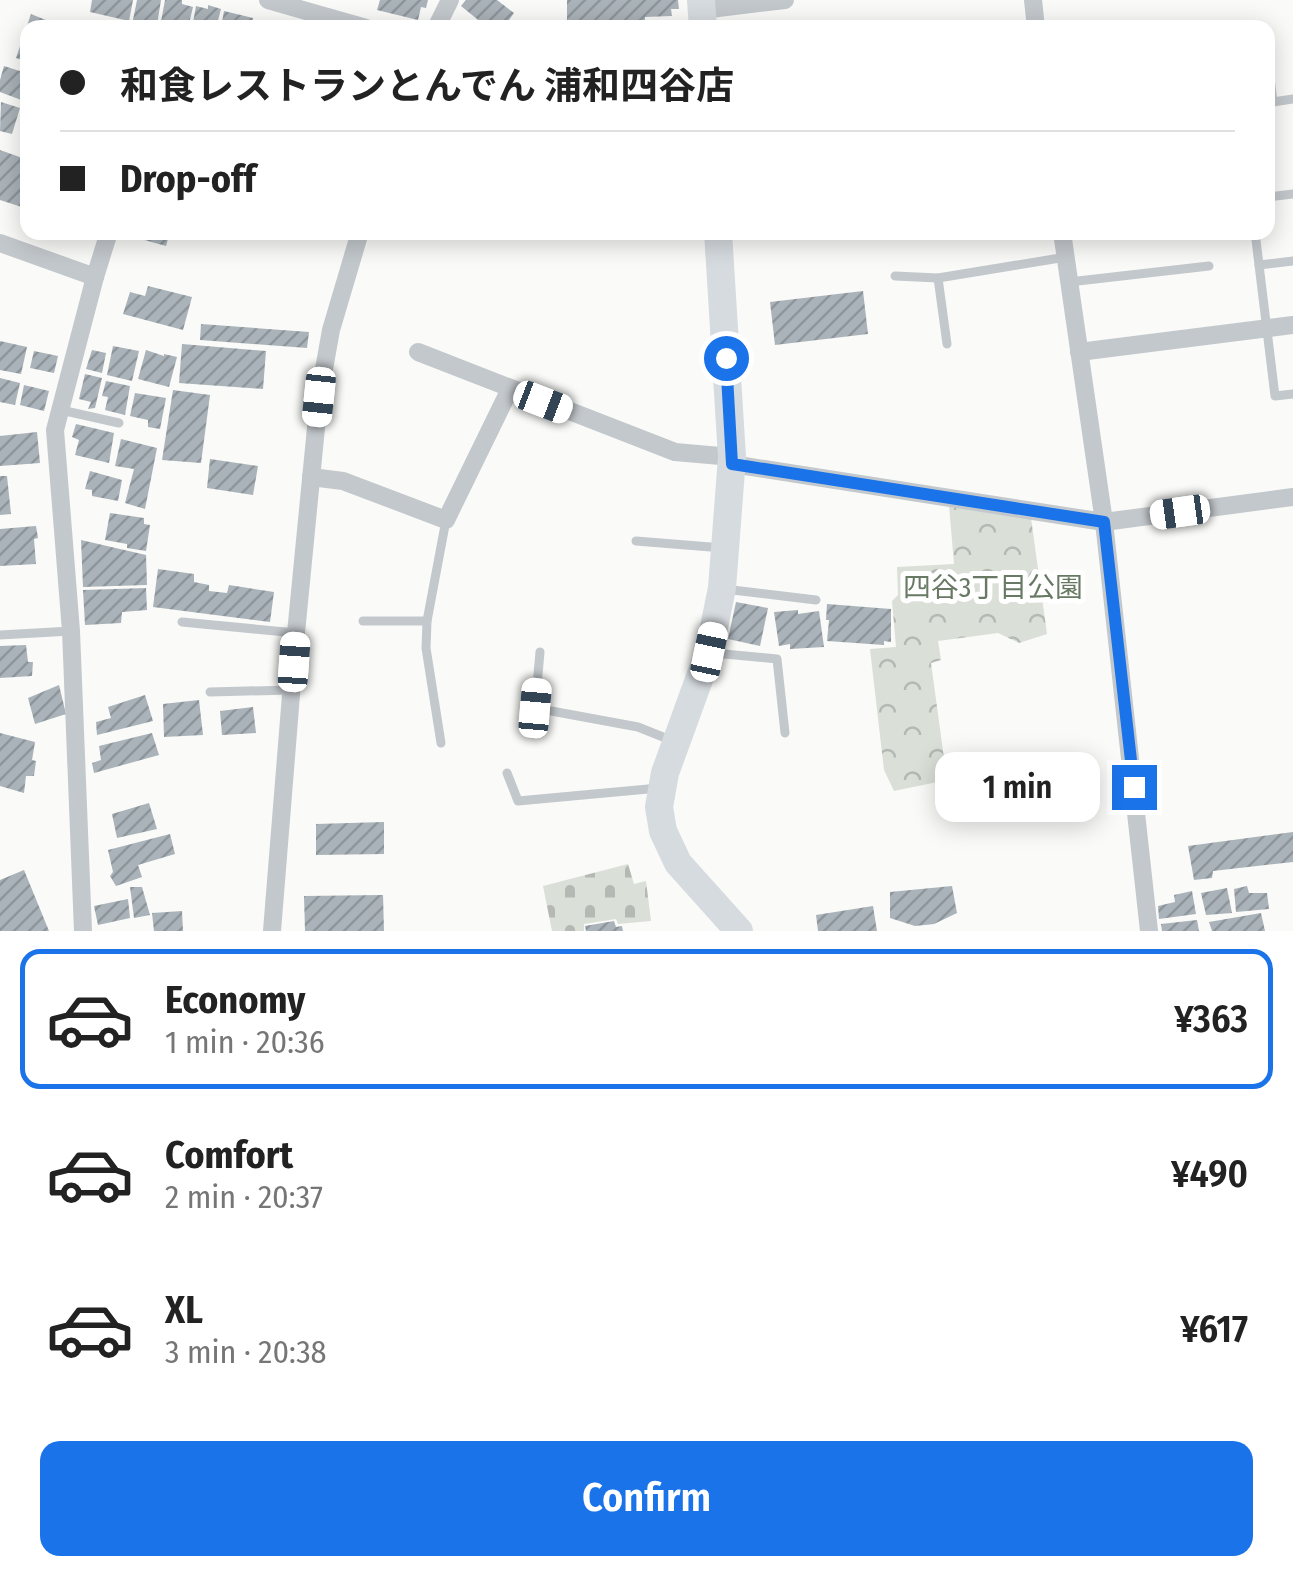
<!DOCTYPE html>
<html lang="en">
<head>
<meta charset="utf-8">
<style>
	:root { --surface:#fff; --page:#f6f6f6; --text:#222; --muted:#767676; --line:#e0e0e0; --accent:#1a73e8 }
	body { margin:0; font-family:"Fira Sans Condensed","Noto Sans JP",sans-serif; background:var(--page); color:var(--text); height:100vh; display:flex; flex-direction:column; font-size:38px; white-space:nowrap }
	* { box-sizing:border-box; margin:0 }
	p { font-size:32px; color:var(--muted) }
	.icon { flex:none; width:55px; height:55px; fill:none; stroke:currentColor; stroke-width:2; stroke-linecap:round; stroke-linejoin:round }
	.map { position:relative; height:931px; overflow:hidden }
	.sheet { display:flex; flex-direction:column; background:var(--surface); flex:1 }
	.sheet>* { flex:none }
	.hud { position:absolute; left:20px; top:20px; width:1255px; height:220px; border-radius:20px; box-shadow:0 5px 25px #0003; display:grid; align-content:center; height:220px; padding:0 40px; background:var(--surface) }
	.end { position:absolute; width:45px; height:45px; margin:-22px; border:12px solid #1a73e8; background:#fff; box-shadow:0 0 0 5px #fff }
	.from { border-radius:50% }
	.bubble { position:absolute; height:70px; border-radius:20px; background:var(--surface); box-shadow:0 5px 25px #0003; font-size:32px; font-weight:600; line-height:70px; text-align:center }
	.car { position:absolute; width:30px; height:60px; margin:-30px -15px; border-radius:12px; box-shadow:0 0 8px 2px #0007; background:linear-gradient(#fff 24%,#345 0 40%,#fff 0 76%,#345 0 86%,#fff 0) }
	.hud b { display:flex; align-items:center; gap:35px; height:95px; font-size:38px }
	.hud b+b { border-top:2px solid var(--line) }
	.hud i { width:25px; height:25px; background:var(--text) }
	ul { padding:18px 0 0; list-style:none }
	li { display:flex; align-items:center; gap:30px; height:140px; margin:0 20px 15px; padding:0 20px; border:5px solid transparent; border-radius:20px }
	li div { flex:1 }
	li b { display:block; font-size:38px }
	li em { font-style:normal; font-weight:600 }
	li.selected { border-color:var(--accent) }
	li>.icon { width:90px; height:90px; stroke-width:1.5 }
	.button { display:flex; gap:20px; margin-top:auto; padding:20px 40px }
	.button a { flex:1; height:115px; border-radius:20px; background:var(--accent); color:#fff; font-size:40px; font-weight:600; line-height:115px; text-align:center }
	.map>svg:first-child { display:block }
	.cemetery { fill:url(#cemetery-stones) }
	.park { fill:url(#park-crowns) }
	.building { fill:url(#building-hatch) }
	.lines { fill:none; stroke-linecap:round; stroke-linejoin:round }
	.lane { stroke:#c3c8cc; stroke-width:9 }
	.street { stroke:#c3c8cc; stroke-width:18 }
	.primary { stroke:#d6dbdf; stroke-width:28 }
	.route { stroke:#1a73e8; stroke-width:12 }
	.labels { text-anchor:middle; dominant-baseline:central; stroke-width:10; stroke-linejoin:round; paint-order:stroke }
	.park-label { font-size:28px; fill:#687a64; stroke:#fff }
</style>
</head>
<body>
<div class="map">
<svg width="1293" height="931" viewBox="0 0 1293 931">
	<defs>
		<pattern id="cemetery-stones" width="16" height="16" patternUnits="userSpaceOnUse" patternTransform="scale(2.5)"><rect width="16" height="16" fill="#dadfd7"/><path d="M2 7V4a2 2 0 0 1 4 0v3zM10 15v-3a2 2 0 0 1 4 0v3z" fill="#b4b9b4"/></pattern>
		<pattern id="park-crowns" width="20" height="18" patternUnits="userSpaceOnUse" patternTransform="scale(2.5)"><rect width="20" height="18" fill="#dadfd7"/><path d="M2 6a3 3 0 1 1 6 0M12 15a3 3 0 1 1 6 0" fill="none" stroke="#b4b9b4"/></pattern>
		<pattern id="building-hatch" width="6" height="6" patternUnits="userSpaceOnUse" patternTransform="scale(2.5)"><rect width="6" height="6" fill="#aab3b9"/><path d="M-1 1l2-2M0 6l6-6M5 7l2-2" fill="none" stroke="#8e969c"/></pattern>
	</defs>
	<rect width="100%" height="100%" fill="#fafaf8"/>
	<polygon class="cemetery" points="628,864 634,884 646,881 651,921 618,924 616,919 584,924 584,931 552,931 543,886"/>
	<polygon class="park" points="949,505 1031,518 1047,634 1019,643 998,633 938,641 941,660 931,663 947,780 894,791 884,770 870,649 896,647 892,601 898,595 897,567 954,564"/>
	<g class="building">
		<polygon points="92,0 133,0 129,21 90,12"/>
		<polygon points="137,0 161,0 157,25 133,20"/>
		<polygon points="165,0 182,0 182,4 193,7 188,28 160,27"/>
		<polygon points="380,0 428,0 426,8 421,7 418,20 377,10"/>
		<polygon points="466,0 497,0 514,13 503,28 488,28 461,6"/>
		<polygon points="567,0 678,0 679,9 671,9 672,16 645,17 645,28 567,28"/>
		<polygon points="208,5 221,9 216,28 192,28 196,6 208,9"/>
		<polygon points="224,11 253,18 252,28 221,28"/>
		<polygon points="31,14 63,27 28,28 28,62 16,58"/>
		<polygon points="4,66 26,73 28,90 24,101 0,92 0,80"/>
		<polygon points="1,102 20,108 12,134 0,131"/>
		<polygon points="0,150 28,160 28,209 0,200"/>
		<polygon points="131,232 170,232 166,246 130,236"/>
		<polygon points="727,232 803,232 803,236 727,239"/>
		<polygon points="148,286 192,297 183,330 123,314 130,292 145,296"/>
		<polygon points="863,291 868,334 775,345 770,302"/>
		<polygon points="201,324 309,332 307,348 200,340"/>
		<polygon points="0,341 27,347 21,374 0,370"/>
		<polygon points="182,344 266,351 263,389 179,383"/>
		<polygon points="113,346 139,351 132,381 107,375"/>
		<polygon points="92,350 106,353 102,373 86,369"/>
		<polygon points="146,350 164,356 164,354 177,357 169,387 138,379"/>
		<polygon points="34,351 58,356 54,373 30,368"/>
		<polygon points="85,374 102,378 95,408 88,409 91,402 79,399"/>
		<polygon points="0,378 20,383 15,405 0,402"/>
		<polygon points="106,381 130,386 125,415 105,410 108,397 102,396"/>
		<polygon points="24,385 49,391 44,411 20,405"/>
		<polygon points="173,390 210,395 201,463 162,460"/>
		<polygon points="135,393 166,398 160,429 148,427 148,420 130,416"/>
		<polygon points="76,424 114,433 109,463 75,455 79,440 72,437"/>
		<polygon points="37,432 40,463 0,466 0,436"/>
		<polygon points="121,439 157,448 145,509 125,503 134,469 115,466"/>
		<polygon points="210,459 258,466 253,495 207,488"/>
		<polygon points="90,471 122,480 118,501 92,496 92,490 85,489"/>
		<polygon points="0,476 7,476 11,514 0,515"/>
		<polygon points="110,513 144,518 144,524 150,525 146,551 127,548 127,544 105,540"/>
		<polygon points="36,526 38,538 34,539 36,564 0,566 0,529"/>
		<polygon points="81,540 146,555 147,585 83,587"/>
		<polygon points="158,569 194,574 194,582 209,585 209,591 227,593 229,585 274,592 270,622 153,607"/>
		<polygon points="146,588 147,610 122,612 121,623 85,625 83,590"/>
		<polygon points="736,602 768,608 760,646 728,639"/>
		<polygon points="827,604 891,609 891,642 884,641 884,645 827,641 829,620 826,620"/>
		<polygon points="798,610 798,614 819,611 824,647 790,649 790,644 779,646 774,612"/>
		<polygon points="26,645 28,662 33,662 32,676 0,678 0,646"/>
		<polygon points="59,685 66,714 35,724 28,698"/>
		<polygon points="145,695 153,721 97,735 96,722 111,718 108,707"/>
		<polygon points="199,700 203,735 164,737 163,704"/>
		<polygon points="253,707 256,733 222,735 220,711"/>
		<polygon points="0,733 35,742 32,760 36,761 34,776 26,776 24,793 0,786"/>
		<polygon points="152,733 159,755 94,773 92,763 101,760 99,746"/>
		<polygon points="149,803 157,829 117,838 112,814"/>
		<polygon points="384,822 384,854 316,855 316,824"/>
		<polygon points="1293,832 1293,862 1213,871 1212,878 1194,880 1188,846"/>
		<polygon points="170,834 175,854 138,865 142,877 116,886 110,876 113,872 108,850"/>
		<polygon points="24,870 49,931 0,931 0,880"/>
		<polygon points="952,886 957,913 934,924 915,926 890,918 890,892"/>
		<polygon points="1247,886 1249,893 1267,893 1269,909 1236,912 1234,889"/>
		<polygon points="130,887 142,887 150,915 134,918"/>
		<polygon points="1227,888 1232,913 1206,915 1201,893"/>
		<polygon points="1192,891 1196,914 1159,919 1158,906 1175,902 1174,895"/>
		<polygon points="383,895 384,931 305,931 304,896"/>
		<polygon points="128,899 130,918 98,925 94,906"/>
		<polygon points="873,906 877,931 818,931 816,915"/>
		<polygon points="182,911 183,931 154,931 152,913"/>
		<polygon points="1261,913 1265,931 1212,931 1209,922"/>
		<polygon points="1197,920 1199,931 1162,931 1161,924"/>
		<polygon points="614,921 616,927 622,926 623,931 586,931 585,926"/>
	</g>
	<g class="lines">
		<g class="lane">
			<polyline points="1268,62 1273,102 1293,99"/>
			<polyline points="1268,197 1293,194"/>
			<polyline points="1255,232 1275,396 1293,394"/>
			<polyline points="1259,265 1293,261"/>
			<polyline points="895,276 938,278 1066,257"/>
			<polyline points="938,278 947,344"/>
			<polyline points="1069,282 1209,266"/>
			<polyline points="61,410 119,423"/>
			<polyline points="636,541 723,548"/>
			<polyline points="724,589 816,600"/>
			<polyline points="363,621 427,621"/>
			<polyline points="182,622 296,633"/>
			<polyline points="0,635 71,631"/>
			<polyline points="540,652 535,708 638,727 673,741"/>
			<polyline points="714,653 777,659 785,733"/>
			<polyline points="210,692 291,690"/>
			<polyline points="441,743 426,648 427,621 446,520"/>
			<polyline points="507,773 518,801 659,788"/>
		</g>
		<g class="street">
			<polyline points="268,0 366,28"/>
			<polyline points="1033,0 1036,28"/>
			<polyline points="702,10 785,0"/>
			<polyline points="436,28 450,0"/>
			<polyline points="1062,232 1104,522 1149,931"/>
			<polyline points="0,243 95,277 55,430 71,631 83,931"/>
			<polyline points="95,277 109,232"/>
			<polyline points="418,352 675,452 732,457"/>
			<polyline points="1079,352 1293,325"/>
			<polyline points="732,464 1104,522 1293,497"/>
			<polyline points="311,477 343,481 446,520 510,389"/>
			<polyline points="272,931 296,633 319,397 331,330 360,232"/>
		</g>
		<g class="primary">
			<polyline points="701,0 703,28"/>
			<polyline points="718,232 732,457 722,588 709,652 665,773 659,807 663,831 678,863 739,931"/>
		</g>
	</g>
	<g class="lines">
		<polyline class="route" points="726,358 732,464 1104,522 1134,787"/>
	</g>
	<g class="labels">
		<g class="park-label">
			<text x="993" y="587">四谷3丁目公園</text>
		</g>
	</g>
</svg>
<i class="end from" style="left:726px;top:358px"></i>
<i class="end" style="left:1134px;top:787px"></i>
<div class="bubble" style="left:935px;top:752px;width:165px">1 min</div>
<i class="car" style="left:319px;top:397px;rotate:186deg"></i>
<i class="car" style="left:543px;top:402px;rotate:111deg"></i>
<i class="car" style="left:1180px;top:512px;rotate:262deg"></i>
<i class="car" style="left:709px;top:652px;rotate:12deg"></i>
<i class="car" style="left:294px;top:662px;rotate:4deg"></i>
<i class="car" style="left:535px;top:708px;rotate:5deg"></i>
<div class="hud">
<b><i class="from"></i>和食レストランとんでん 浦和四谷店</b>
<b><i></i>Drop-off</b>
</div>
</div>
<section class="sheet">
<ul>
<li class="selected"><svg class="icon" aria-label="car" viewBox="0 0 24 24"><path d="M5 17H2v-5l4-1 3-4h7l3 4 3 1v5h-3M9 17h6M6 11h13"/><circle cx="7" cy="17" r="2"/><circle cx="17" cy="17" r="2"/></svg><div><b>Economy</b><p>1 min · 20:36</p></div><em>¥363</em></li>
<li><svg class="icon" aria-label="car" viewBox="0 0 24 24"><path d="M5 17H2v-5l4-1 3-4h7l3 4 3 1v5h-3M9 17h6M6 11h13"/><circle cx="7" cy="17" r="2"/><circle cx="17" cy="17" r="2"/></svg><div><b>Comfort</b><p>2 min · 20:37</p></div><em>¥490</em></li>
<li><svg class="icon" aria-label="car" viewBox="0 0 24 24"><path d="M5 17H2v-5l4-1 3-4h7l3 4 3 1v5h-3M9 17h6M6 11h13"/><circle cx="7" cy="17" r="2"/><circle cx="17" cy="17" r="2"/></svg><div><b>XL</b><p>3 min · 20:38</p></div><em>¥617</em></li>
</ul>
<div class="button"><a>Confirm</a></div>
</section>
</body>
</html>
